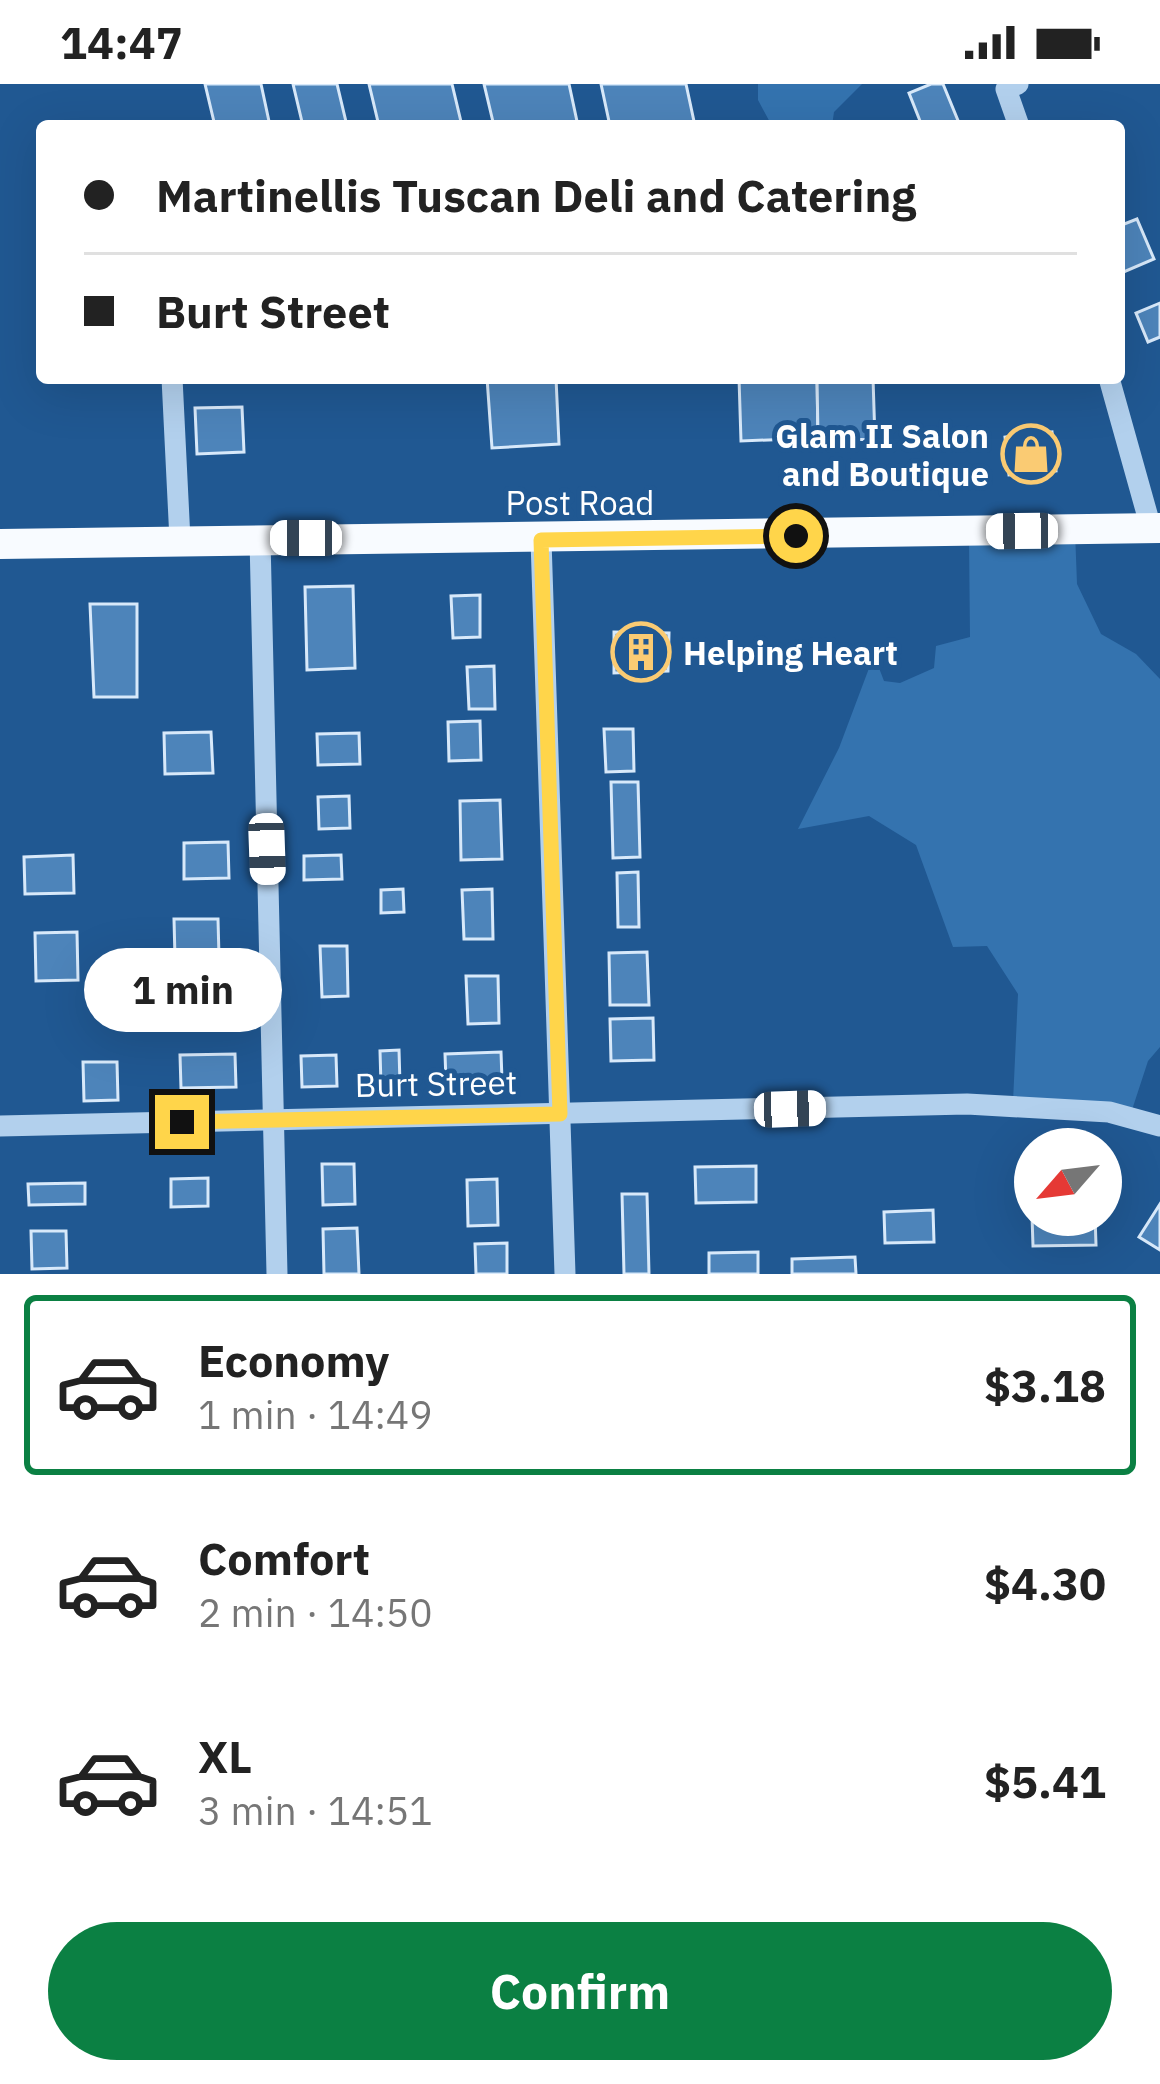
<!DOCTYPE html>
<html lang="en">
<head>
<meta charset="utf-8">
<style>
	:root { --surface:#fff; --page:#f2f2f2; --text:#222; --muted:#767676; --line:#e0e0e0; --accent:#0b8043 }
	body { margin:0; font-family:"IBM Plex Sans",sans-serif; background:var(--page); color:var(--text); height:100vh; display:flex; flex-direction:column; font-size:45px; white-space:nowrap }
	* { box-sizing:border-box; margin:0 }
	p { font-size:39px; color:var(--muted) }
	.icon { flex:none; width:66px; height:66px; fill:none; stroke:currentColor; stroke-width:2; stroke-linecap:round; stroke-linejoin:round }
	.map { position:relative; height:1190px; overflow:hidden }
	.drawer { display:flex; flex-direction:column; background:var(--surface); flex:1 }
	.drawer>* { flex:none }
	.hud { position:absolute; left:36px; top:36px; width:1089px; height:264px; border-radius:12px; box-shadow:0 12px 48px #0002; display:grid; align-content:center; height:264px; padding:0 48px; background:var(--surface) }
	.needle { width:78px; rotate:242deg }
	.controls { position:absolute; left:1014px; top:1044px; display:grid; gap:24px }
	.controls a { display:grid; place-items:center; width:108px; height:108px; border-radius:50%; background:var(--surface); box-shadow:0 12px 48px #0002; font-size:60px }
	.end { position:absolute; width:54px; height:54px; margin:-27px; border:15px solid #ffd54a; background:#111; box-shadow:0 0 0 6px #111 }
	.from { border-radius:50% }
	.bubble { position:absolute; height:84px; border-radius:42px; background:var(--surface); box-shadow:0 12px 48px #0002; font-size:39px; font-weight:700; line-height:84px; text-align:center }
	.car { position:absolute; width:36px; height:72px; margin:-36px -18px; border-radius:15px; box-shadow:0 0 9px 3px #0007; background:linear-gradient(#fff 24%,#345 0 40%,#fff 0 76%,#345 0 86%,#fff 0) }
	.hud b { display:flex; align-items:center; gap:42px; height:114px; font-size:45px }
	.hud b+b { border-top:3px solid var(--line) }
	.hud i { width:30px; height:30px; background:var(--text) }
	ul { padding:21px 0 0; list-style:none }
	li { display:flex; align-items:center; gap:36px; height:180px; margin:0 24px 18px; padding:0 24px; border:6px solid transparent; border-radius:12px }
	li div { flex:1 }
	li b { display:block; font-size:45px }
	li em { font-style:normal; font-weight:700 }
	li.selected { border-color:var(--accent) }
	li>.icon { width:108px; height:108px; stroke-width:1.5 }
	.cta { display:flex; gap:24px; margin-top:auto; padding:24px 48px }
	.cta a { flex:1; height:138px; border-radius:72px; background:var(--accent); color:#fff; font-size:48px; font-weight:700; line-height:138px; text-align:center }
	.status { display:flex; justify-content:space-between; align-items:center; height:84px; padding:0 60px; background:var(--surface); direction:ltr }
	.status svg { height:33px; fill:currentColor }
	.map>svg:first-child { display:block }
	.green { fill:#3473af }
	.building { fill:#4d84ba; stroke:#d8e9fa; stroke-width:3 }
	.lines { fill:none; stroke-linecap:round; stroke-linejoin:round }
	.minor { stroke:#b2d0ed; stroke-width:21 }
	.major { stroke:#f8fbff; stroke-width:30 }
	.route { stroke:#ffd54a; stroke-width:15 }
	.labels { text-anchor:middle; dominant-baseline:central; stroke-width:10; stroke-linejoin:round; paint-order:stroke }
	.poi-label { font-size:33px; font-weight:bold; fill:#fff; stroke:#205892; text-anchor:end }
	.street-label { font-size:33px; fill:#fff; stroke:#205892 }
</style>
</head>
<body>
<div class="status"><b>14:47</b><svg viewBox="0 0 49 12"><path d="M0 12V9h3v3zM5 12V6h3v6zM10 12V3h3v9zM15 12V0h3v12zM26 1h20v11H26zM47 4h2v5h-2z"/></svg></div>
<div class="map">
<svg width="1160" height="1190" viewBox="0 0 1160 1190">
	<rect width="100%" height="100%" fill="#205892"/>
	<g class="green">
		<polygon points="758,0 862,0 834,28 832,42 772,42 758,16"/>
		<polygon points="1075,447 1077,500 1101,550 1136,570 1160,595 1160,963 1148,977 1130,1032 1013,1018 1018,910 987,862 953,863 916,761 869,732 798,745 839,664 874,571 884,597 900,599 934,584 936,562 970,553 969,453"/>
	</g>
	<g class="building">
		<polygon points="205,0 261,0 270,42 215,42"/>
		<polygon points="293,0 337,0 347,42 303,42"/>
		<polygon points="369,0 452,0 462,42 379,42"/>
		<polygon points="484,0 569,0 578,42 494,42"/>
		<polygon points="601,0 686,0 695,42 610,42"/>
		<polygon points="931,0 943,0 959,39 922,42 909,9"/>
		<polygon points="1137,135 1154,175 1119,190 1119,142"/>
		<polygon points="1160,219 1160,253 1148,258 1136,229"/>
		<polygon points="487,294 556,294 559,360 492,364"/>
		<polygon points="739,294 817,294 818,354 741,357"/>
		<polygon points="817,294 873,294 875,356 818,354"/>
		<polygon points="242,323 244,368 197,370 195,324"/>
		<polygon points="1052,348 1056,387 1009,391 1005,353"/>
		<polygon points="353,502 355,584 307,586 305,503"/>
		<polygon points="480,511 480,553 453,554 451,512"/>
		<polygon points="90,520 137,520 137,613 94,613"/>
		<polygon points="614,548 669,549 668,587 614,589"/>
		<polygon points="494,582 495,625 469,625 467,583"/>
		<polygon points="480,637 481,676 449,677 448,638"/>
		<polygon points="604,645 633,645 634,687 606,688"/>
		<polygon points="211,648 213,689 165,690 164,649"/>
		<polygon points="359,649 360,680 318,681 317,650"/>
		<polygon points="611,698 638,698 640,773 613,774"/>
		<polygon points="349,712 350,744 319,745 318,713"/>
		<polygon points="500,716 502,775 461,776 460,717"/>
		<polygon points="228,758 229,794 184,795 184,759"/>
		<polygon points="73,771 74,809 25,810 24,773"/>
		<polygon points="341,771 342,795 304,796 304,772"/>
		<polygon points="638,788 639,843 618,843 617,789"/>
		<polygon points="403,805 404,828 381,829 381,806"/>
		<polygon points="492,805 493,855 464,855 462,806"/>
		<polygon points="174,835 218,835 219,873 175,874"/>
		<polygon points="77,848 78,896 36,897 35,849"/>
		<polygon points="320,862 347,862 348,912 322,913"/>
		<polygon points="647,868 649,921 610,921 609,869"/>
		<polygon points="466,892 498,892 499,939 468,940"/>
		<polygon points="215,902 215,938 167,939 166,903"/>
		<polygon points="653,934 654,976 611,977 610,935"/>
		<polygon points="399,966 400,1000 381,1001 380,967"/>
		<polygon points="501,968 502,996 446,997 445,970"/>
		<polygon points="235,970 236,1003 181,1004 180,971"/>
		<polygon points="336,971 337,1002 302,1003 301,972"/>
		<polygon points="83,978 117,978 118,1016 84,1017"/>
		<polygon points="322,1080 354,1080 355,1120 323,1121"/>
		<polygon points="756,1082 756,1118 696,1119 695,1083"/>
		<polygon points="208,1094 208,1122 171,1123 171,1095"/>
		<polygon points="497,1095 498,1141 468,1142 467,1096"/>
		<polygon points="85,1099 85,1120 29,1121 28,1100"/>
		<polygon points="622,1110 647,1110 649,1190 624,1190"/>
		<polygon points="1160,1120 1160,1166 1139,1153"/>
		<polygon points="933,1126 934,1158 885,1159 884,1128"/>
		<polygon points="1095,1131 1096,1161 1033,1162 1032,1132"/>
		<polygon points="357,1144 359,1190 324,1190 323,1145"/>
		<polygon points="31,1147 66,1147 67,1184 32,1185"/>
		<polygon points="507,1159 507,1190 476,1190 475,1160"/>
		<polygon points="758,1168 758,1190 709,1190 709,1169"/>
		<polygon points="855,1173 856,1190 792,1190 792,1175"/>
	</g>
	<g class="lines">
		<g class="minor">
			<polyline points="1018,0 1006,5 1019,42"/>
			<polyline points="172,294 180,456"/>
			<polyline points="1109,294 1151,444"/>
			<polyline points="260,455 277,1190"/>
			<polyline points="541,456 565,1190"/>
			<polyline points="0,1042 967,1020 1109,1028 1160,1042"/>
		</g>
		<polyline class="major" points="0,460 1160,444"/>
	</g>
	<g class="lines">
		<polyline class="route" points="182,1038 560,1030 541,456 796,452"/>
	</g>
	<defs>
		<g id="shop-ring" transform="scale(3)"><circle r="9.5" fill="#205892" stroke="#facb73" stroke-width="1.5"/><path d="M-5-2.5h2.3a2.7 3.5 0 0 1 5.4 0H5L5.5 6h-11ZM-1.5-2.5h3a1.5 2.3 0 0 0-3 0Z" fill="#facb73"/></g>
		<g id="building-ring" transform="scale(3)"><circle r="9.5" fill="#205892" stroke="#facb73" stroke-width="1.5"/><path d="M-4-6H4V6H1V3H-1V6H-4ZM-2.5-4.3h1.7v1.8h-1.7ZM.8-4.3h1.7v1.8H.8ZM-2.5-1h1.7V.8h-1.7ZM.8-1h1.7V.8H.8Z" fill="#facb73"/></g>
	</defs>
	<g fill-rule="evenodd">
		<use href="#shop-ring" x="1031" y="370"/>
		<use href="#building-ring" x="641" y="568"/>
	</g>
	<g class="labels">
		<g class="poi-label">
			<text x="989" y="351">Glam II Salon<tspan x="989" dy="38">and Boutique</tspan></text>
			<text x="683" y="568" text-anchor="start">Helping Heart</text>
		</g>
		<g class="street-label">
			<text x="580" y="418">Post Road</text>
			<text transform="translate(436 999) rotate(-1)">Burt Street</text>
		</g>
	</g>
</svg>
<div class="controls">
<a><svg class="needle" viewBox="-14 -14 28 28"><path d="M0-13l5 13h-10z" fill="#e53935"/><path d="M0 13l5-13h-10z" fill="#767676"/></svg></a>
</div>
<i class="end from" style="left:796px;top:452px"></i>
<i class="end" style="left:182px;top:1038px"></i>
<div class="bubble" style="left:84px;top:864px;width:198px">1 min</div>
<i class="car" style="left:1022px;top:447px;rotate:269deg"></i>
<i class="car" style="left:306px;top:454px;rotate:270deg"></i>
<i class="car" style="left:267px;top:765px;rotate:178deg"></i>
<i class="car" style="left:790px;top:1025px;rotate:88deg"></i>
<div class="hud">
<b><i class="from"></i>Martinellis Tuscan Deli and Catering</b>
<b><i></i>Burt Street</b>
</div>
</div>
<section class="drawer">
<ul>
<li class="selected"><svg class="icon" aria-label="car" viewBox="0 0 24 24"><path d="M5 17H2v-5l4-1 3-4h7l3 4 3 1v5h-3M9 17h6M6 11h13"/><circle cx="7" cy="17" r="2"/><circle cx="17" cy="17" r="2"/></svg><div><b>Economy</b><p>1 min · 14:49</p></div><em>$3.18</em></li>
<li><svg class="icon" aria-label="car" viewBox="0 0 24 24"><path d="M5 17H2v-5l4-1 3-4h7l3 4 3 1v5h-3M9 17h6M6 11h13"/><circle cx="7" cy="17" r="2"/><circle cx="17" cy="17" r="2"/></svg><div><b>Comfort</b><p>2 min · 14:50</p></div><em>$4.30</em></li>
<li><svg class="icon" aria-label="car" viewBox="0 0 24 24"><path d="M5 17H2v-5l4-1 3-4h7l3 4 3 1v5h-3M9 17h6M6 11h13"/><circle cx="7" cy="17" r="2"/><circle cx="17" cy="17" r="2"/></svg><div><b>XL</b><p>3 min · 14:51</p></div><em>$5.41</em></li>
</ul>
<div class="cta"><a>Confirm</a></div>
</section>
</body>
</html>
